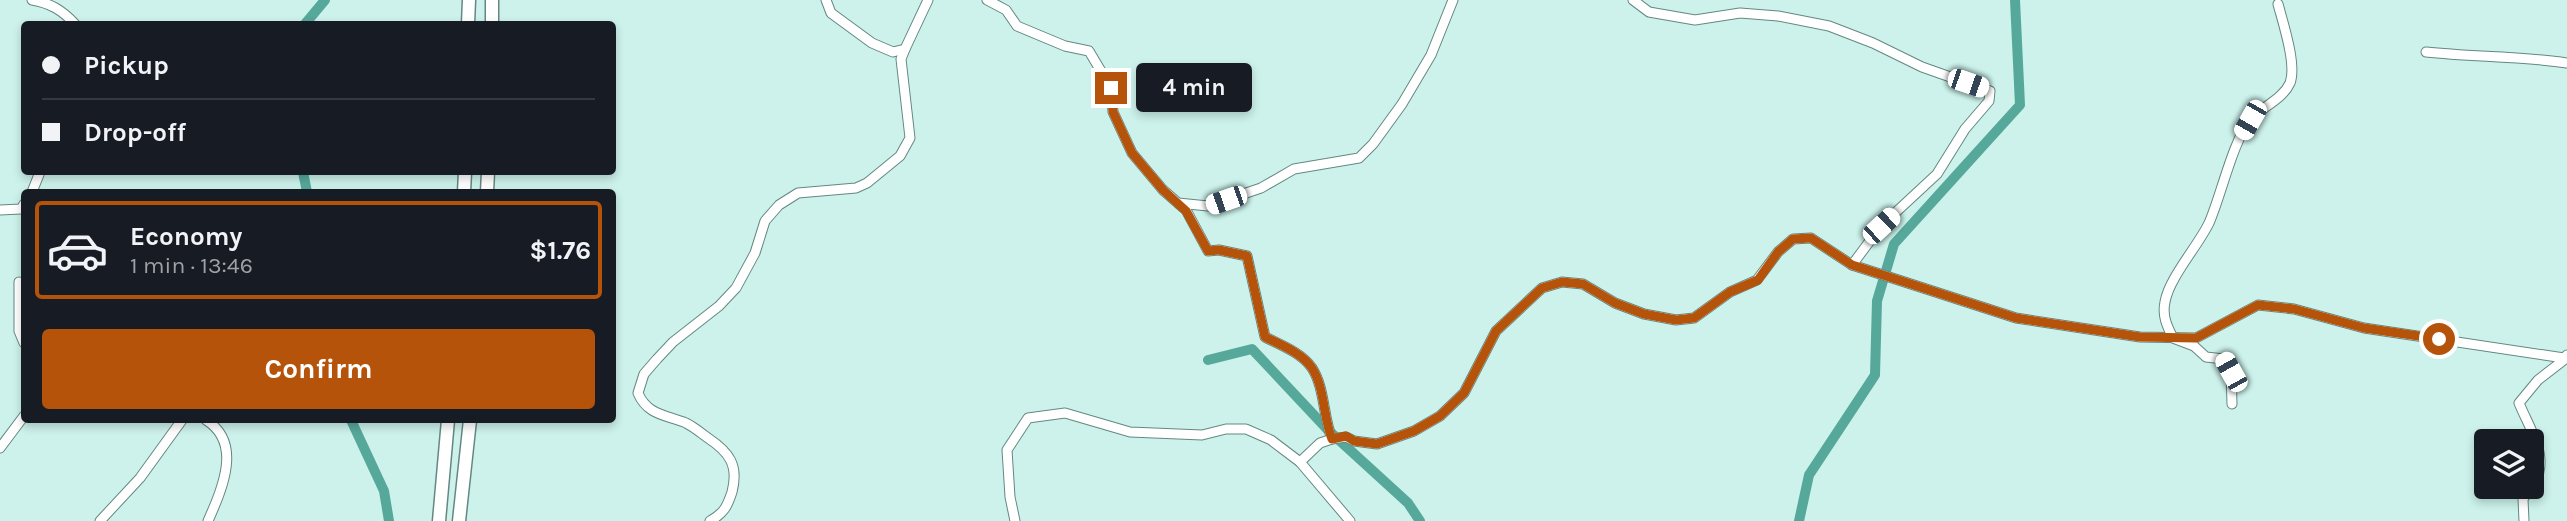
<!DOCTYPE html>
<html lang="en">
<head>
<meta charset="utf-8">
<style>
	:root { --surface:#171b24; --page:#20242c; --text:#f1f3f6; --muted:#9ea1a6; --line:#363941; --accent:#b45309 }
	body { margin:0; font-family:Karla,sans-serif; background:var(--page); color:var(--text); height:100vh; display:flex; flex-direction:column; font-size:26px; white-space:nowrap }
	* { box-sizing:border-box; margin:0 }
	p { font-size:23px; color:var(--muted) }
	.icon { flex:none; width:38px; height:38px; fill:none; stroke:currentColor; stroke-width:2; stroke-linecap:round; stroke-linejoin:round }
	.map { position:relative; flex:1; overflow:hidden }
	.panel { position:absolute; left:21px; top:189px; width:595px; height:234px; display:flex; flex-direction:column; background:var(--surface); border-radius:7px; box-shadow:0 4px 10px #0003 }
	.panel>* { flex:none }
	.banner { position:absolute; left:21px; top:21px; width:595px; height:154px; border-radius:7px; box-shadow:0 4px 10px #0003; display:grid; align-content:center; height:154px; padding:0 21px; background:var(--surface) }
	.fabs { position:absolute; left:2474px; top:429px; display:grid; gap:14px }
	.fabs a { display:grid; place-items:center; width:70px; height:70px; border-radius:7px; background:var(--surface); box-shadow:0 4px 10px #0003; font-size:35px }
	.end { position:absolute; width:32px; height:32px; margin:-16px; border:9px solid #b45309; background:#fff; box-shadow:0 0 0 4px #fff }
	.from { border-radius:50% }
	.bubble { position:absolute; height:49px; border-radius:7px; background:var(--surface); box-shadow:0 4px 10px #0003; font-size:23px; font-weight:700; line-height:49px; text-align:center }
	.car { position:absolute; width:21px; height:42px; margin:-21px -10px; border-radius:9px; box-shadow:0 0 5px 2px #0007; background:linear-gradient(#fff 24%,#345 0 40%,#fff 0 76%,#345 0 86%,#fff 0) }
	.banner b { display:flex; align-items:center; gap:24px; height:66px; font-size:26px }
	.banner b+b { border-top:2px solid var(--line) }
	.banner i { width:18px; height:18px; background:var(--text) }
	ul { padding:12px 0 0; list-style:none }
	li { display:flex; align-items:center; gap:21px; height:98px; margin:0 14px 10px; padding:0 7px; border:4px solid transparent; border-radius:7px }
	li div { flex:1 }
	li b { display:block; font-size:26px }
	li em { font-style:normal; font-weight:700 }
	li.on { border-color:var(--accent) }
	li>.icon { width:63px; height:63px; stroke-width:1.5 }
	.action { display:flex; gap:14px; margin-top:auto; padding:14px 21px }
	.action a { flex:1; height:80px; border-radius:7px; background:var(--accent); color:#fff; font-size:28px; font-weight:700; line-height:80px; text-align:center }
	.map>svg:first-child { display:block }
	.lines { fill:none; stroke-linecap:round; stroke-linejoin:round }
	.canal { stroke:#56a89b; stroke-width:10 }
	.minor-casing { stroke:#648881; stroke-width:11 }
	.highway-casing { stroke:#648881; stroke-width:15 }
	.minor { stroke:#fff; stroke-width:9 }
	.highway { stroke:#fff; stroke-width:12 }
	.route { stroke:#b45309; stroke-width:9 }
</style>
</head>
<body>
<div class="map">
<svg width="2567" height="521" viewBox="0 0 2567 521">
	<rect width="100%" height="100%" fill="#ccf2eb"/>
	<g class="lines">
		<g class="canal">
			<polyline points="305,24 325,0"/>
			<polyline points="303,172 307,192"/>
			<polyline points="1208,360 1252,349 1328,430 1408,503 1420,521"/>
			<polyline points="351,420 384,491 389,521"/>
			<polyline points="1799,521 1809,475 1875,375 1877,301 1894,244 2020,105 2015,0"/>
		</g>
		<g class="minor-casing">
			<g id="minor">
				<path d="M32,0C50,3 62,10 75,24"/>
				<polyline points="826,0 831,13 872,43 893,52 905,49 928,0"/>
				<polyline points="987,0 1006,10 1017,26 1065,46 1089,51 1111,88 1113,112 1132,153 1163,190 1178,203 1208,206 1261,188 1294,169 1359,158 1373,144 1402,104 1431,55 1453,0"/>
				<polyline points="1633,0 1649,12 1695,20 1740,13 1778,16 1829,26 1873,43 1922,67 1990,91 1989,101 1965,129 1937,174 1881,226 1852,265"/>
				<path d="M2426,52C2473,57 2520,56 2567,63"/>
				<polyline points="32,192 40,172"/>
				<path d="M1179,204L1186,210L1208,251L1219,250L1247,256L1265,337C1281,345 1302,353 1312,368C1325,388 1323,417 1332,439"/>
				<polyline points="0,210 21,209 24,204"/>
				<polyline points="19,282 19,331 24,343"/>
				<path d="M2232,404L2231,372L2224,359L2206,357L2194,346L2173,338C2167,326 2162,316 2165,302C2169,278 2198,246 2209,223C2221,196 2233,140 2251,119C2262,107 2283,99 2290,83C2297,65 2283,23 2278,4"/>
				<path d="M206,420C243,443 222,489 208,521"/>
				<polyline points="0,448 24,416"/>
				<polyline points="1300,462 1350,521"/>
				<path d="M2532,486C2552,460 2530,430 2519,403L2538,380L2565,359"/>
				<polyline points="100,521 140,478 182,420"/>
				<path d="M710,521C724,513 727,507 732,492C739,465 729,452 708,438C701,433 694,427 686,423C666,415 647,415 638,393L644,374L657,359L673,342L719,306L736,288L755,253L765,221L779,205L798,193L856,188L867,183L900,156L910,138L901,59L905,49"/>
				<polyline points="1015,521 1010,497 1007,450 1028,418 1065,413 1130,432 1202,435 1226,429 1246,429 1271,440 1300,462 1320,443 1332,439 1346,437 1354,441 1377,444 1414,431 1440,416 1464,393 1496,331 1542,288 1562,282 1583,284 1615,303 1644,314 1676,320 1694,318 1730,292 1757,280 1778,252 1793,239 1811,238 1852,265 2016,318 2140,337 2196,338 2258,305 2294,309 2364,328 2564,358 2567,355"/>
				<polyline points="2524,521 2523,499 2532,486"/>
			</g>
		</g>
		<g class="highway-casing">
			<g id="highway">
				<polyline points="468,24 469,0"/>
				<polyline points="492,24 492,0"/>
				<polyline points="464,192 465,172"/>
				<polyline points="487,192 488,172"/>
				<polyline points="439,521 448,420"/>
				<polyline points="459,521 470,420"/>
			</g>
		</g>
		<use href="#minor" class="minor"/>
		<use href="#highway" class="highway"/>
	</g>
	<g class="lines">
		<path class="route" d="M1111,88L1113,112L1132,153L1163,190L1186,211L1208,251L1219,250L1247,256L1265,337C1281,345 1302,353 1312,368C1325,388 1323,417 1332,439L1346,436L1354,441L1377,444L1414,431L1440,416L1464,393L1496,331L1542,288L1562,282L1583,284L1615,303L1644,314L1676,320L1694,318L1730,292L1758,280L1778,252L1793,239L1811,238L1852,265L2016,318L2140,337L2196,338L2258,305L2294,309L2364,328L2439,339"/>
	</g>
</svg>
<div class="fabs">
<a><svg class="icon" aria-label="layers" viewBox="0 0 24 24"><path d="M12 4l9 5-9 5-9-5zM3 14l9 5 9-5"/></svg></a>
</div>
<i class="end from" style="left:2439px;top:339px"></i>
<i class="end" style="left:1111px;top:88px"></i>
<div class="bubble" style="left:1136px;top:63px;width:116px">4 min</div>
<i class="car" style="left:1968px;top:83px;rotate:109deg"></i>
<i class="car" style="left:2250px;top:120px;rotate:210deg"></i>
<i class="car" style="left:1226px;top:200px;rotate:251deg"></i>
<i class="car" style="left:1881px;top:226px;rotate:47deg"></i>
<i class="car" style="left:2231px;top:372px;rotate:331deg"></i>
<div class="banner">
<b><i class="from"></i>Pickup</b>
<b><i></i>Drop-off</b>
</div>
<section class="panel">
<ul>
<li class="on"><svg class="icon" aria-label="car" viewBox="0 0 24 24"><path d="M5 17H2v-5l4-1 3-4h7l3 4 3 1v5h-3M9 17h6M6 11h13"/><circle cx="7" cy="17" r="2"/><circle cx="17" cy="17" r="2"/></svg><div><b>Economy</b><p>1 min · 13:46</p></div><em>$1.76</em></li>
</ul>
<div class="action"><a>Confirm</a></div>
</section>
</div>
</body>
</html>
